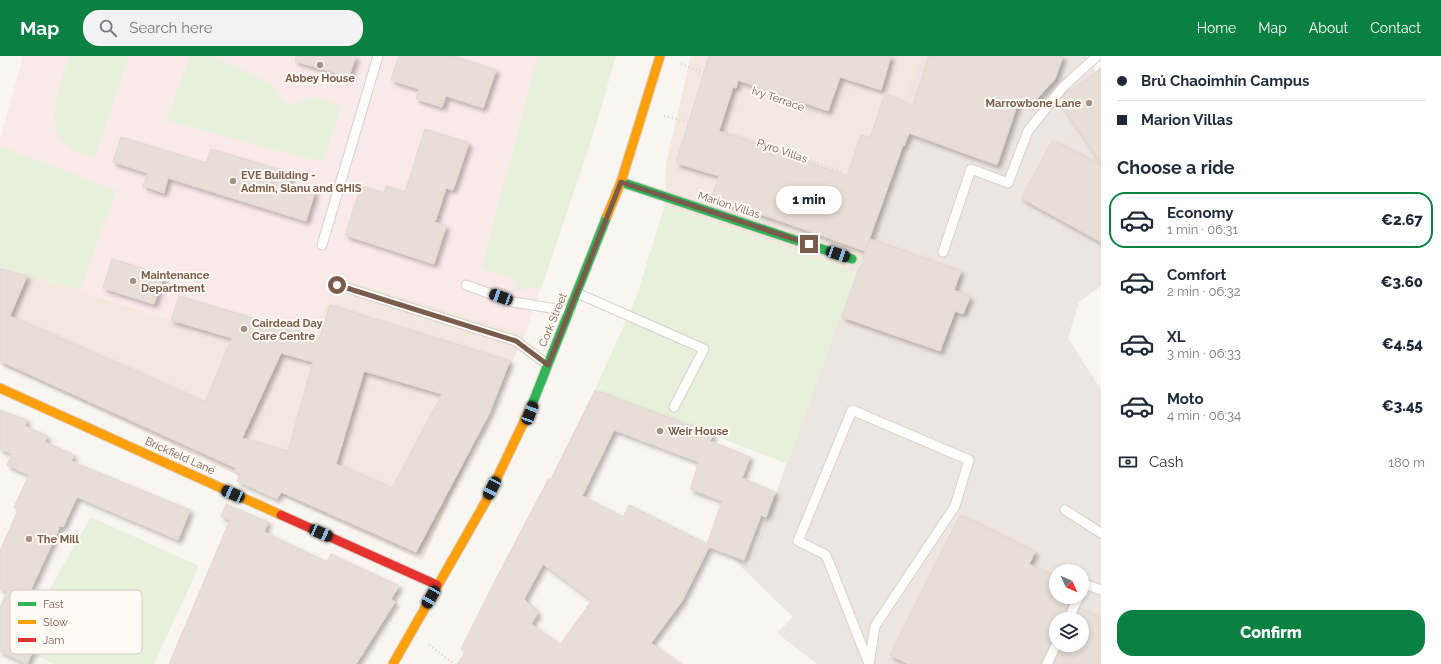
<!DOCTYPE html>
<html lang="en">
<head>
<meta charset="utf-8">
<style>
	:root { --surface:#fff; --page:#f2f2f3; --text:#1f2937; --muted:#747a83; --line:#e0e1e3; --accent:#0b8043 }
	body { margin:0; font-family:Raleway,sans-serif; background:var(--page); color:var(--text); height:100vh; display:flex; flex-direction:column; font-size:15px; white-space:nowrap }
	* { box-sizing:border-box; margin:0 }
	p { font-size:13px; color:var(--muted) }
	.icon { flex:none; width:22px; height:22px; fill:none; stroke:currentColor; stroke-width:2; stroke-linecap:round; stroke-linejoin:round }
	.map { position:relative; flex:1; overflow:hidden }
	.panel { display:flex; flex-direction:column; background:var(--surface); width:340px }
	.panel>* { flex:none }
	.banner { display:grid; align-content:center; height:88px; padding:0 16px; background:var(--surface) }
	.needle { width:26px; rotate:134deg }
	.buttons { position:absolute; left:1049px; top:508px; display:grid; gap:8px }
	.buttons a { display:grid; place-items:center; width:40px; height:40px; border-radius:50%; background:var(--surface); box-shadow:0 2px 6px #0003; font-size:20px }
	.end { position:absolute; width:18px; height:18px; margin:-9px; border:5px solid #7a5c4d; background:#fff; box-shadow:0 0 0 2px #fff }
	.from { border-radius:50% }
	.bubble { position:absolute; height:28px; border-radius:14px; background:var(--surface); box-shadow:0 2px 6px #0003; font-size:13px; font-weight:800; line-height:28px; text-align:center }
	.car { position:absolute; width:12px; height:24px; margin:-12px -6px; border-radius:5px; box-shadow:0 0 3px 1px #0007; background:linear-gradient(#222 24%,#8ab4d8 0 40%,#222 0 76%,#8ab4d8 0 86%,#222 0) }
	.banner b { display:flex; align-items:center; gap:14px; height:38px; font-size:15px }
	.banner b+b { border-top:1px solid var(--line) }
	.banner i { width:10px; height:10px; background:var(--text) }
	ul { padding:0; list-style:none }
	li { display:flex; align-items:center; gap:12px; height:56px; margin:0 8px 6px; padding:0 8px; border:2px solid transparent; border-radius:16px }
	li div { flex:1 }
	li b { display:block; font-size:15px }
	li em { font-style:normal; font-weight:800 }
	li.selected { border-color:var(--accent) }
	li>.icon { width:36px; height:36px; stroke-width:1.5 }
	h2 { padding:0 16px; font-size:18px; line-height:48px }
	.pay { display:flex; align-items:center; gap:10px; height:44px; padding:0 16px; font-size:15px }
	.pay p { margin-inline-start:auto }
	.action { display:flex; gap:8px; margin-top:auto; padding:8px 16px }
	.action a { flex:1; height:46px; border-radius:16px; background:var(--accent); color:#fff; font-size:16px; font-weight:800; line-height:46px; text-align:center }
	header { display:flex; align-items:center; gap:24px; box-sizing:border-box; height:56px; padding:0 20px; background:var(--accent); color:#fff }
	header strong { font-size:19px }
	nav { display:flex; gap:22px; margin-inline-start:auto; font-size:14px }
	.search { width:280px; height:36px; background:var(--page); display:flex; align-items:center; gap:10px; box-sizing:border-box; padding:0 14px; border-radius:16px; color:var(--muted); font-size:15px }
	main { display:flex; flex:1; min-height:0 }
	.map>svg:first-child { display:block }
	.residential { fill:#f2e8de }
	.industrial { fill:#ede5e0; fill-rule:evenodd }
	.medical { fill:#fae9e9 }
	.green { fill:#e7f0db }
	.building { fill:#e6ded7; stroke:#e2d8d2; fill-rule:evenodd; filter:url(#shadow) }
	.lines { fill:none; stroke-linecap:round; stroke-linejoin:round }
	.lane-casing { stroke:#d7d1cb; stroke-width:11 }
	.fast-casing { stroke:#d9d2cb; stroke-width:11 }
	.slow-casing { stroke:#d9d2cb; stroke-width:11 }
	.jam-casing { stroke:#d9d2cb; stroke-width:11 }
	.path { stroke:#dcd5d0; stroke-width:2.5; stroke-dasharray:1 3; stroke-linecap:butt }
	.lane { stroke:#fefefd; stroke-width:9 }
	.fast { stroke:#30b455; stroke-width:9 }
	.slow { stroke:#ff9f0a; stroke-width:9 }
	.jam { stroke:#e5322d; stroke-width:9 }
	.route { stroke:#7a5c4d; stroke-width:5 }
	.poi-dot { fill:#a69286; stroke:#fffaf3; stroke-width:1.5 }
	.labels { text-anchor:middle; dominant-baseline:central; stroke-width:4; stroke-linejoin:round; paint-order:stroke }
	.poi-label { font-size:11px; font-weight:bold; fill:#7a5c4d; stroke:#fffaf3; text-anchor:start }
	.street-label { font-size:11px; fill:#7a5c4d; stroke:#fffaf3 }
	.key { fill:#fffaf3; stroke:#d7cbc1; stroke-width:1 }
	.key-label { font-size:11px; fill:#7a5c4d }
</style>
</head>
<body>
<header>
<strong>Map</strong>
<div class="search"><svg class="icon" aria-label="search" viewBox="0 0 24 24"><circle cx="10" cy="10" r="6"/><path d="M15 15l6 6"/></svg>Search here</div>
<nav><a>Home</a><a>Map</a><a>About</a><a>Contact</a></nav>
</header>
<main>
<div class="map">
<svg width="1101" height="608" viewBox="0 0 1101 608">
	<defs>
		<filter id="shadow"><feDropShadow dx="3.5" dy="3.5" stdDeviation="2" flood-color="#0004"/></filter>
	</defs>
	<rect width="100%" height="100%" fill="#f9f5f0"/>
	<g class="residential">
		<polygon points="691,0 924,0 904,43 920,48 856,216 665,149 666,108"/>
		<polygon points="0,210 171,264 309,305 334,220 525,278 422,505 0,308"/>
	</g>
	<path class="industrial" d="M924,0H1086L1096,16L1101,85V230L1079,246L1068,282L1101,334V608H817L777,577L793,561L730,500L750,509L856,216L920,48L903,43ZM1056,515H1082V541H1056ZM1056,563H1082V589H1056Z"/>
	<polygon class="medical" points="23,0 616,0 593,79 525,278 334,220 309,305 171,264 0,210 0,84"/>
	<g class="green">
		<path d="M69,0H129L95,102C85,99 75,96 67,90C42,71 62,25 69,0Z"/>
		<path d="M190,0H212L274,29L283,46L290,49C312,39 320,40 341,51L323,106L166,65Z"/>
		<polygon points="538,0 616,0 593,79 542,231 518,234 512,222 481,213"/>
		<polygon points="0,90 116,134 80,235 0,210"/>
		<polygon points="665,149 856,216 788,408 595,334 636,242"/>
		<polygon points="91,461 199,510 154,608 55,608 36,600 55,557 44,543"/>
	</g>
	<g class="building">
		<polygon points="296,0 356,0 349,21 295,5"/>
		<polygon points="399,0 453,0 496,14 483,52 446,40 442,51 416,43 419,33 391,24"/>
		<polygon points="709,0 891,0 881,34 840,21 828,55 738,24 736,32 733,31 719,75 847,120 861,79 870,82 885,38 913,49 929,0 1063,0 1055,23 1032,48 1019,44 997,109 909,77 904,90 903,89 865,195 772,162 711,143 719,120 676,107"/>
		<polygon points="1101,12 1101,107 1059,45 1064,39"/>
		<polygon points="425,73 469,87 453,134 446,132 435,166 446,170 434,208 345,179 361,130 384,137 386,130 405,136"/>
		<polygon points="121,81 206,107 211,93 291,117 288,128 315,136 306,165 168,122 164,137 143,130 148,117 113,106"/>
		<polygon points="1053,84 1101,110 1101,186 1021,142"/>
		<polygon points="870,183 961,215 954,234 970,241 963,258 955,255 940,295 842,261 859,213 864,207 864,199"/>
		<polygon points="112,203 164,219 154,248 103,232"/>
		<path d="M0,213L27,220L10,260L205,346L232,282L171,264L179,240L320,282L330,249L510,305L489,358L416,496L281,436L277,443L237,425L240,418L235,415L236,412L0,305ZM281,297L313,306L288,395L242,382ZM364,315L442,338L392,432L336,408Z"/>
		<path d="M595,334L713,378L710,385L750,401L742,422L775,436L766,461L761,459L744,504L709,491L682,545L651,587L680,608H457L466,596L461,593L497,521L549,422L551,423ZM614,374L699,406L690,433L722,445L707,488L629,449L623,461L582,440ZM543,508L592,544L560,589L531,568L538,557L524,543Z"/>
		<polygon points="0,354 27,364 25,370 47,380 45,386 74,399 71,405 190,454 178,484 77,441 63,471 60,470 25,546 50,556 27,608 0,595 0,552 7,536 0,533 0,495 18,454 14,451 29,419 7,409 12,398 0,393"/>
		<polygon points="226,448 268,466 264,476 327,506 331,498 399,530 391,543 395,546 356,608 169,608 230,464 221,460"/>
		<polygon points="960,459 1035,496 1029,508 1056,522 1056,541 1069,547 1062,563 1056,563 1056,583 1051,586 1041,608 908,608 890,599"/>
		<polygon points="1080,552 1101,563 1101,608 1054,608 1062,589 1082,589 1082,563 1075,563"/>
	</g>
	<g class="lines">
		<g class="lane-casing">
			<g id="lane">
				<polyline points="322,189 378,0"/>
				<polyline points="943,196 971,113 1008,127 1028,75 1063,31 1097,0"/>
				<polyline points="337,229 516,285 548,309"/>
				<polyline points="466,229 513,246 570,255"/>
				<polyline points="577,237 704,293 674,351"/>
				<polyline points="1065,454 1101,477"/>
				<polyline points="1082,534 1085,528 1101,534"/>
				<polyline points="1068,563 1079,541"/>
				<polyline points="869,608 826,499 798,485 852,354 969,404 955,450 875,570 869,608"/>
				<polyline points="1047,608 1056,589"/>
			</g>
		</g>
		<g class="fast-casing">
			<g id="fast">
				<polyline points="621,126 852,203"/>
				<polyline points="531,351 607,160"/>
			</g>
		</g>
		<g class="slow-casing">
			<g id="slow">
				<polyline points="607,160 621,126 660,0"/>
				<polyline points="0,332 281,459"/>
				<polyline points="393,608 486,445 531,351"/>
			</g>
		</g>
		<g class="jam-casing">
			<polyline id="jam" points="281,459 437,529"/>
		</g>
		<g class="path">
			<polyline points="681,8 704,17"/>
			<polyline points="737,28 819,57"/>
			<polyline points="664,60 689,66"/>
			<polyline points="719,75 749,83 844,116"/>
			<polyline points="429,589 454,608"/>
		</g>
		<use href="#lane" class="lane"/>
		<use href="#fast" class="fast"/>
		<use href="#slow" class="slow"/>
		<use href="#jam" class="jam"/>
	</g>
	<g class="lines">
		<polyline class="route" points="337,229 516,285 548,309 621,126 809,188"/>
	</g>
	<g class="poi-dot">
		<circle cx="320" cy="9" r="4"/>
		<circle cx="1089" cy="47" r="4"/>
		<circle cx="233" cy="125" r="4"/>
		<circle cx="133" cy="225" r="4"/>
		<circle cx="244" cy="273" r="4"/>
		<circle cx="660" cy="375" r="4"/>
		<circle cx="29" cy="483" r="4"/>
	</g>
	<g class="labels">
		<g class="poi-label">
			<text x="320" y="22" text-anchor="middle">Abbey House</text>
			<text x="1081" y="47" text-anchor="end">Marrowbone Lane</text>
			<text x="241" y="119">EVE Building -<tspan x="241" dy="13">Admin, Slanu and GHIS</tspan></text>
			<text x="141" y="219">Maintenance<tspan x="141" dy="13">Department</tspan></text>
			<text x="252" y="267">Cairdead Day<tspan x="252" dy="13">Care Centre</tspan></text>
			<text x="668" y="375">Weir House</text>
			<text x="37" y="483">The Mill</text>
		</g>
		<g class="street-label">
			<text transform="translate(778 43) rotate(19)">Ivy Terrace</text>
			<text transform="translate(782 95) rotate(19)">Pyro Villas</text>
			<text transform="translate(729 149) rotate(18)">Marion Villas</text>
			<text transform="translate(553 264) rotate(-68)">Cork Street</text>
			<text transform="translate(180 400) rotate(24)">Brickfield Lane</text>
		</g>
	</g>
	<rect x="10" y="534" width="132" height="64" rx="6" class="key"/>
	<rect x="18" y="546" width="18" height="4" fill="#30b455"/>
	<rect x="18" y="564" width="18" height="4" fill="#ff9f0a"/>
	<rect x="18" y="582" width="18" height="4" fill="#e5322d"/>
	<g class="key-label">
		<text x="43" y="552">Fast</text>
		<text x="43" y="570">Slow</text>
		<text x="43" y="588">Jam</text>
	</g>
</svg>
<div class="buttons">
<a><svg class="needle" viewBox="-14 -14 28 28"><path d="M0-13l5 13h-10z" fill="#e53935"/><path d="M0 13l5-13h-10z" fill="#747a83"/></svg></a>
<a><svg class="icon" aria-label="layers" viewBox="0 0 24 24"><path d="M12 4l9 5-9 5-9-5zM3 14l9 5 9-5"/></svg></a>
</div>
<i class="end from" style="left:337px;top:229px"></i>
<i class="end" style="left:809px;top:188px"></i>
<div class="bubble" style="left:776px;top:130px;width:66px">1 min</div>
<i class="car" style="left:838px;top:198px;rotate:108deg"></i>
<i class="car" style="left:501px;top:241px;rotate:290deg"></i>
<i class="car" style="left:530px;top:357px;rotate:21deg"></i>
<i class="car" style="left:492px;top:432px;rotate:207deg"></i>
<i class="car" style="left:233px;top:438px;rotate:294deg"></i>
<i class="car" style="left:321px;top:477px;rotate:114deg"></i>
<i class="car" style="left:431px;top:541px;rotate:210deg"></i>
</div>
<section class="panel">
<div class="banner">
<b><i class="from"></i>Brú Chaoimhín Campus</b>
<b><i></i>Marion Villas</b>
</div>
<h2>Choose a ride</h2>
<ul>
<li class="selected"><svg class="icon" aria-label="car" viewBox="0 0 24 24"><path d="M5 17H2v-5l4-1 3-4h7l3 4 3 1v5h-3M9 17h6M6 11h13"/><circle cx="7" cy="17" r="2"/><circle cx="17" cy="17" r="2"/></svg><div><b>Economy</b><p>1 min · 06:31</p></div><em>€2.67</em></li>
<li><svg class="icon" aria-label="car" viewBox="0 0 24 24"><path d="M5 17H2v-5l4-1 3-4h7l3 4 3 1v5h-3M9 17h6M6 11h13"/><circle cx="7" cy="17" r="2"/><circle cx="17" cy="17" r="2"/></svg><div><b>Comfort</b><p>2 min · 06:32</p></div><em>€3.60</em></li>
<li><svg class="icon" aria-label="car" viewBox="0 0 24 24"><path d="M5 17H2v-5l4-1 3-4h7l3 4 3 1v5h-3M9 17h6M6 11h13"/><circle cx="7" cy="17" r="2"/><circle cx="17" cy="17" r="2"/></svg><div><b>XL</b><p>3 min · 06:33</p></div><em>€4.54</em></li>
<li><svg class="icon" aria-label="car" viewBox="0 0 24 24"><path d="M5 17H2v-5l4-1 3-4h7l3 4 3 1v5h-3M9 17h6M6 11h13"/><circle cx="7" cy="17" r="2"/><circle cx="17" cy="17" r="2"/></svg><div><b>Moto</b><p>4 min · 06:34</p></div><em>€3.45</em></li>
</ul>
<div class="pay"><svg class="icon" aria-label="cash" viewBox="0 0 24 24"><path d="M3 7h18v10H3z"/><circle cx="12" cy="12" r="2"/></svg>Cash<p>180 m</p></div>
<div class="action"><a>Confirm</a></div>
</section>
</main>
</body>
</html>
